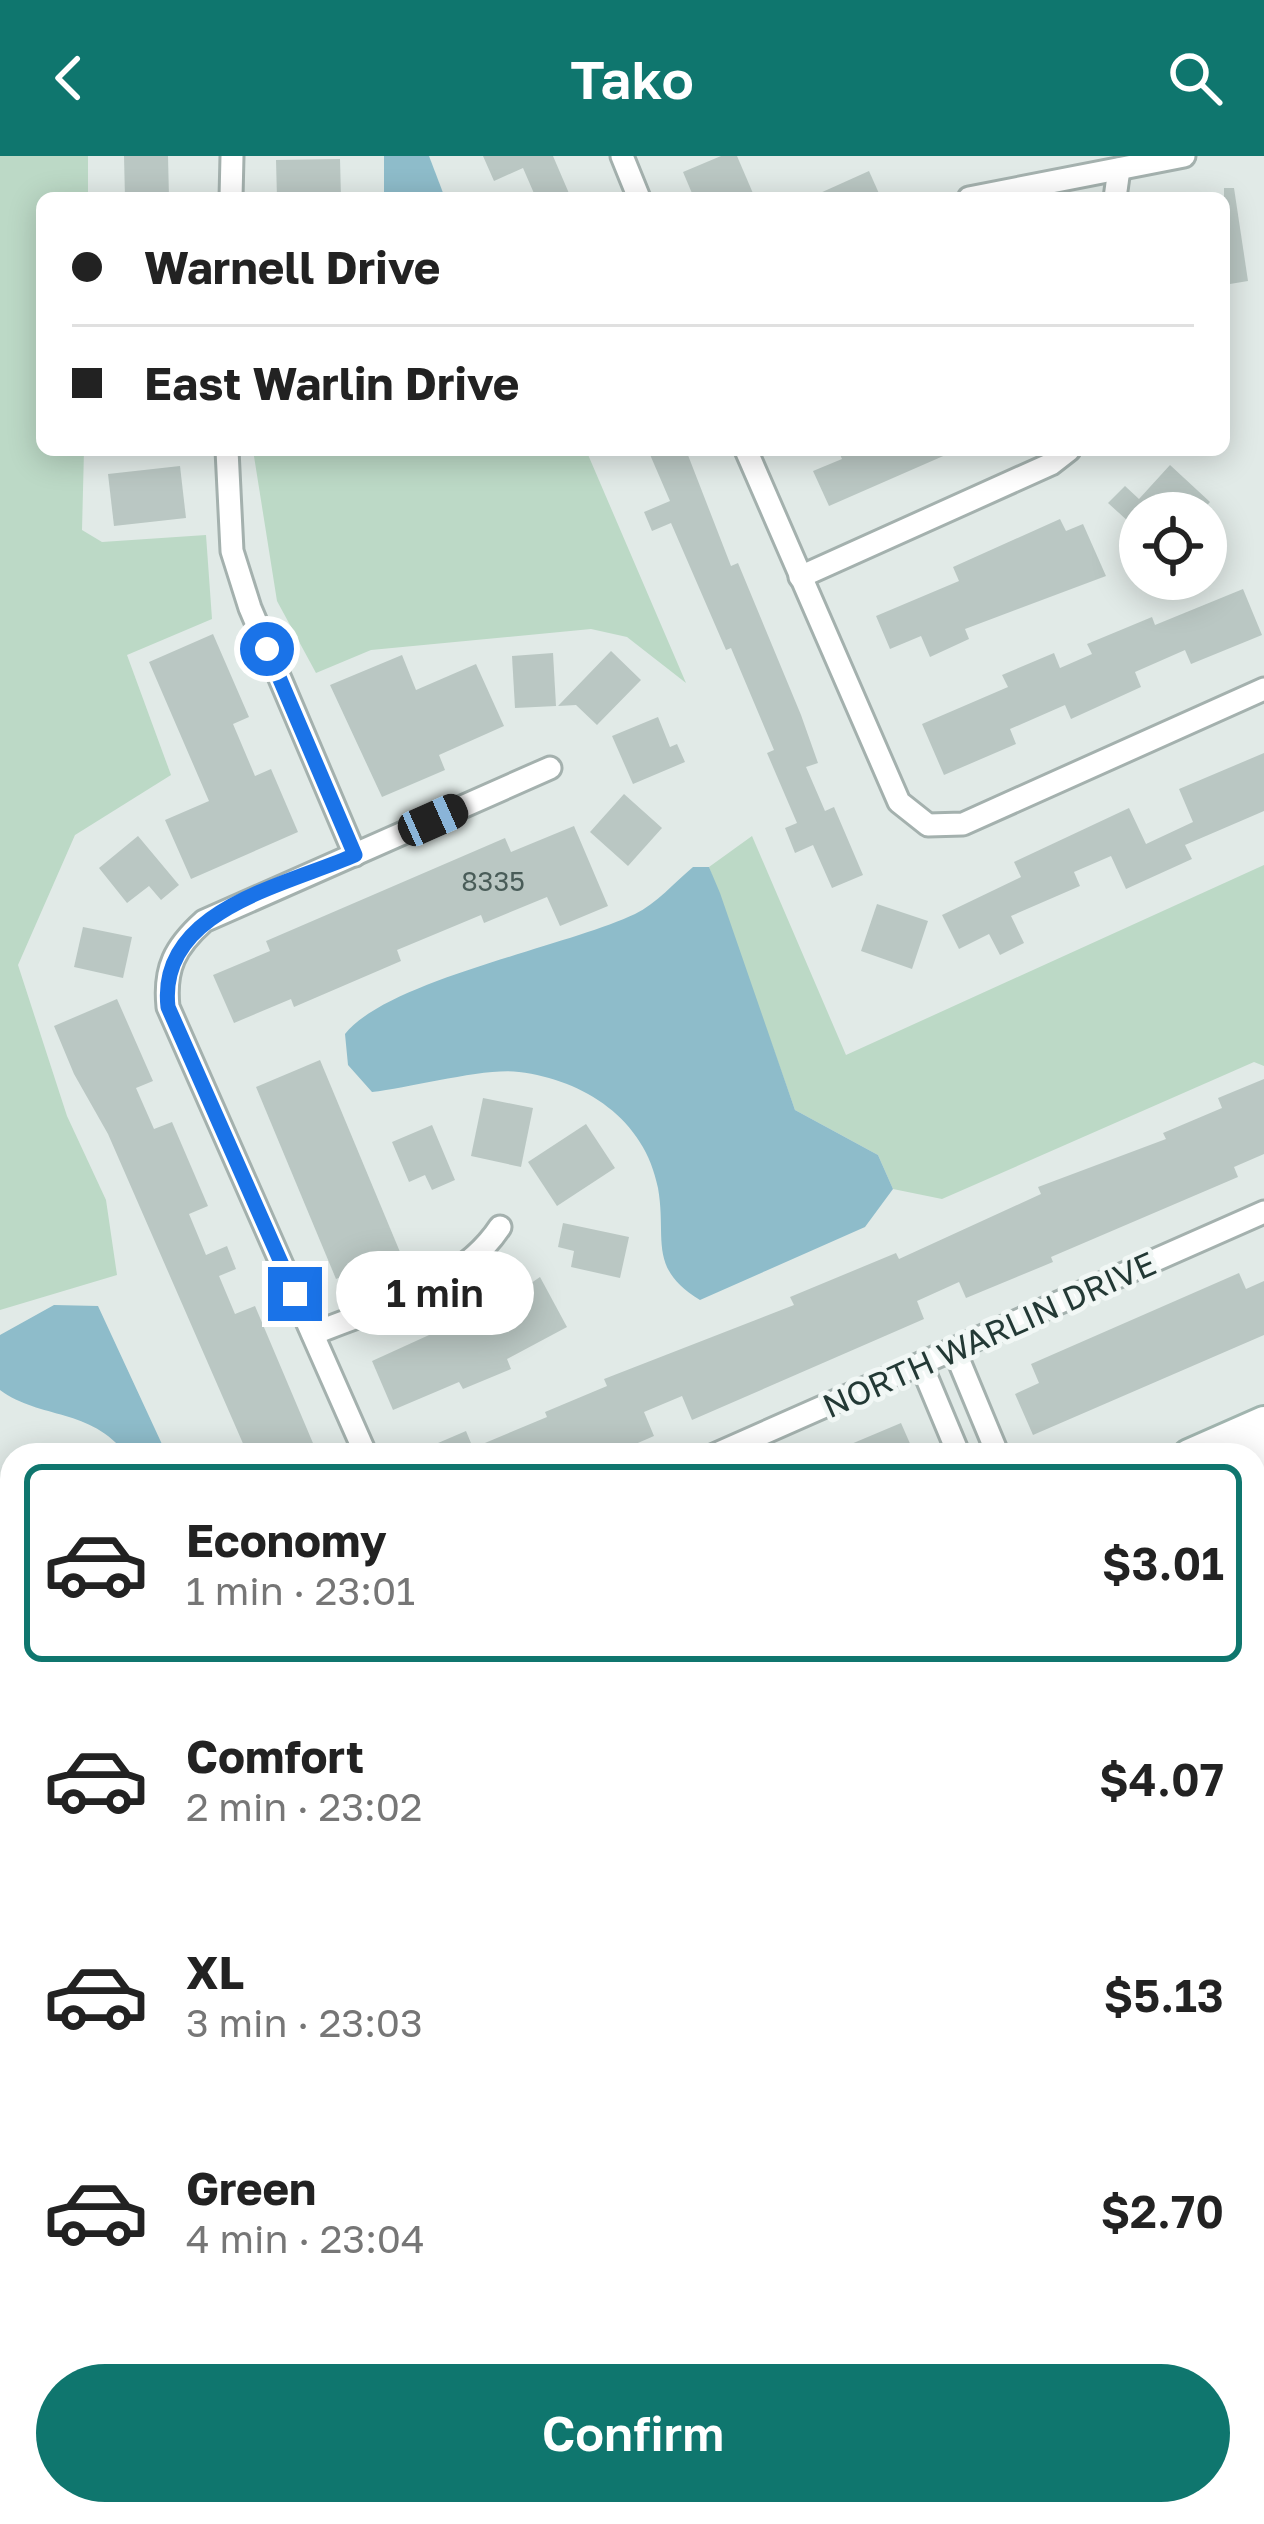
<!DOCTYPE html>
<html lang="en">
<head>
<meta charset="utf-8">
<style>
	:root { --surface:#fff; --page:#f6f6f6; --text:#222; --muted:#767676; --line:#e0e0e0; --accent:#0f766e }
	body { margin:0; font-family:"Golos Text",sans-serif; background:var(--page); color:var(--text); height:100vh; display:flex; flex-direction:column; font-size:45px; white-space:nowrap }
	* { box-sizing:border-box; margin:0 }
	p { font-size:39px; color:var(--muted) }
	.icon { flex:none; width:66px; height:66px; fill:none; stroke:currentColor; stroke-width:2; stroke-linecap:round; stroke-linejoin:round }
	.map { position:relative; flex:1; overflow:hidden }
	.side { position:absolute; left:0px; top:1287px; width:1266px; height:1083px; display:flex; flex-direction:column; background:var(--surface); border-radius:36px 36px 0 0; box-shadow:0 6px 30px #0003 }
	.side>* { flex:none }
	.hud { position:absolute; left:36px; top:36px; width:1194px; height:264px; border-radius:18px; box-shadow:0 6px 30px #0003; display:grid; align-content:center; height:264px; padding:0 36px; background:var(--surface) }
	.controls { position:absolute; left:1119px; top:336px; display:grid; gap:24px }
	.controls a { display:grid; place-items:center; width:108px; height:108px; border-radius:50%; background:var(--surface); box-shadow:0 6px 30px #0003; font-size:60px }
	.end { position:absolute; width:54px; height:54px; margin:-27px; border:15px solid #1a73e8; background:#fff; box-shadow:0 0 0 6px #fff }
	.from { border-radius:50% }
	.bubble { position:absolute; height:84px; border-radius:42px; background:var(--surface); box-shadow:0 6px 30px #0003; font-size:39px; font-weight:600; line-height:84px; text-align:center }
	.car { position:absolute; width:36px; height:72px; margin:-36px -18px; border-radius:15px; box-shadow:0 0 9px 3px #0007; background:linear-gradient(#222 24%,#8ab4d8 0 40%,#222 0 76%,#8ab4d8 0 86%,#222 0) }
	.hud b { display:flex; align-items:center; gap:42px; height:114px; font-size:45px }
	.hud b+b { border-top:3px solid var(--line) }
	.hud i { width:30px; height:30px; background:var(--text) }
	ul { padding:21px 0 0; list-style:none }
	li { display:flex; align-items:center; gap:36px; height:198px; margin:0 24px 18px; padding:0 12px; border:6px solid transparent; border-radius:18px }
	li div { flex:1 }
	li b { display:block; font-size:45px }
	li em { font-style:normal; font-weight:600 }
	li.on { border-color:var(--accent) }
	li>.icon { width:108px; height:108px; stroke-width:1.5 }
	.cta { display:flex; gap:24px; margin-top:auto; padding:24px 36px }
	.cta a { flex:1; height:138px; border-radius:72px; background:var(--accent); color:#fff; font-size:48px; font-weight:600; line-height:138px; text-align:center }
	header { display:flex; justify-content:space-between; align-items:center; height:156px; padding:0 36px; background:var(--accent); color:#fff; font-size:54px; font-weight:600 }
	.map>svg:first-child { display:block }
	.green { fill:#bcd9c6 }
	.water { fill:#8ebcca }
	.building { fill:#bac7c3 }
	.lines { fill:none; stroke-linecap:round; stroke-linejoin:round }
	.street-casing { stroke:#a4b1ae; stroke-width:27 }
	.secondary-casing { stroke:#a1b5af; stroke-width:36 }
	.street { stroke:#fff; stroke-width:21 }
	.secondary { stroke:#fff; stroke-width:30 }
	.route { stroke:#1a73e8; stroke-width:15 }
	.labels { text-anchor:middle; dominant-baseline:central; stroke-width:10; stroke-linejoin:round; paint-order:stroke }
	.number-label { font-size:27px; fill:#495c58 }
	.street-label { font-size:33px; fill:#233935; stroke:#f1f7f5 }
</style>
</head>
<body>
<header><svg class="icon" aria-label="back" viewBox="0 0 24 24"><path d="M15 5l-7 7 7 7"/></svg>Tako<svg class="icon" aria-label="search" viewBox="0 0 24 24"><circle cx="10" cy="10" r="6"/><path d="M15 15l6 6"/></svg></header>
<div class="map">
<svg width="1264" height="2368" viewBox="0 0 1264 2368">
	<rect width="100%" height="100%" fill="#e1eae7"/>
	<g class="green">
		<polygon points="0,0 88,0 88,42 42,42 42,294 84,294 82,374 102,386 206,379 212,463 127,499 171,619 75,679 18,809 67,960 106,1044 117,1119 0,1154"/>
		<polygon points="253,294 586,294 686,527 627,481 591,473 371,494 316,517 277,445"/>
		<polygon points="752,680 846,899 1264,709 1264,910 1254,906 942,1043 893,1033 878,999 795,954 709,711"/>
		<polygon points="1264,1332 1264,1823 1254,1827 1254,1336"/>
		<polygon points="12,1583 12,1760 0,1765 0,1585"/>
		<polygon points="12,1895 12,2358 654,2358 661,2368 0,2368 0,1900"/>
	</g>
	<g class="water">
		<polygon points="384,0 429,0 445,42 384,42"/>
		<path d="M693,711H709L720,737L795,954L878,999L893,1033L865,1071L700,1144C647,1112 667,1083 658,1032C645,963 584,924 519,916C486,911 410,932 372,936L348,909L345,878C388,824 565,791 635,758C656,748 675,726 693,711Z"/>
		<path d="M54,1149L98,1150L167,1299H127C90,1251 41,1264 0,1234V1179Z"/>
		<polygon points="12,1485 12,1565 0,1562 0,1490"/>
	</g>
	<g class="building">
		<polygon points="124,0 168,0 169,42 125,42"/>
		<polygon points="483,0 553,0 571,42 536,42 523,12 494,25"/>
		<polygon points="721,0 737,0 755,42 694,42 683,16"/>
		<polygon points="340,3 341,42 277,42 276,4"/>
		<polygon points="869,15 881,42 809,42"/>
		<polygon points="1224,32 1234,32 1248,125 1224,129"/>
		<polygon points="648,294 686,294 731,410 738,407 801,559 818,607 806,611 825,655 834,651 863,719 832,732 813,689 795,697 785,672 797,667 767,597 774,594 731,492 726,494 671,367 652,375 644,356 670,345"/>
		<polygon points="838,294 957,294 829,350 813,315 842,303"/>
		<polygon points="1170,309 1210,346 1200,357 1140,357 1140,376 1108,347 1125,330 1139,343"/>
		<polygon points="180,310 186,362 114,370 108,318"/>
		<polygon points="1060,363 1066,375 1083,368 1106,420 965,473 969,483 930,501 921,480 890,493 876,460 959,425 953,411"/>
		<polygon points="1243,433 1262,479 1191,508 1185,494 1135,516 1141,531 1071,563 1065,549 1010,573 1016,588 944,619 922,568 1008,531 1002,519 1054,497 1060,512 1092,498 1087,488 1152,461 1155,469"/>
		<polygon points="213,478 249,561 233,568 255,620 271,613 298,676 191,723 165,664 209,645 149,506"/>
		<polygon points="611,495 641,524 597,569 576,549 558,550"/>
		<polygon points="553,497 556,550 515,552 512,500"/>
		<polygon points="402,499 416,534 476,508 504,570 439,599 445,614 382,641 330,529"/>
		<polygon points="658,561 670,591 677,588 685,606 633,628 612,580"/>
		<polygon points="1264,597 1264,655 1185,689 1192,703 1126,733 1111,700 1074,716 1080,730 1011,760 1024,787 1000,799 989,778 959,793 942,759 1021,721 1014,706 1129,652 1146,688 1193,666 1179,633"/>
		<polygon points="624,638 662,672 628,710 590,676"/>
		<polygon points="574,670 608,750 560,770 547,741 484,767 481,759 397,794 401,805 294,851 291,843 234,867 213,819 270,795 266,785 505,682 511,696"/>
		<polygon points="138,680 179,729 161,744 149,730 127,747 99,712"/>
		<polygon points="877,748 928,765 912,813 861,795"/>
		<polygon points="83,771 132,781 123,822 74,811"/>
		<polygon points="117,843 153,925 136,932 154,973 172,966 208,1050 189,1058 206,1099 227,1090 236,1113 219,1120 235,1158 255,1150 318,1299 248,1299 108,978 74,918 54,870"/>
		<polygon points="320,904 400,1096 336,1123 256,931"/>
		<polygon points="1264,923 1264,998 1234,1011 1238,1021 1051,1101 1053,1106 966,1142 959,1126 917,1145 924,1163 692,1264 682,1240 644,1256 654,1280 610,1299 410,1299 466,1275 473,1292 547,1261 545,1256 607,1230 604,1223 794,1149 790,1141 896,1097 899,1103 1041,1038 1038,1031 1166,983 1163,977 1222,952 1218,942"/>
		<polygon points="483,942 533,952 521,1011 471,1000"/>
		<polygon points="586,968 615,1012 557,1050 528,1006"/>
		<polygon points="432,969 455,1024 432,1034 425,1019 409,1026 392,986"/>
		<polygon points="563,1067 629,1081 620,1122 571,1111 574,1095 558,1091"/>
		<polygon points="1239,1117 1246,1133 1264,1125 1264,1179 1033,1279 1015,1238 1039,1227 1031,1208"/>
		<polygon points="540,1121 567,1171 507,1203 511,1213 463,1233 459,1226 393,1254 372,1205 506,1144"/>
		<polygon points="901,1267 915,1299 825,1299"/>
	</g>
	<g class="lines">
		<g class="street-casing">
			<g id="street">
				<polyline points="622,0 639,42"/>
				<polyline points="231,42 232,0"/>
				<polyline points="969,42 1184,0"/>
				<polyline points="1115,42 1119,13"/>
				<polyline points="227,294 232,395 250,452 355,699"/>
				<polyline points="746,294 899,646 928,669 963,668 1264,533"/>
				<polyline points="800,421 1051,308 1069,294"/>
				<path d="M313,1178C378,1151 460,1132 500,1071"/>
				<polyline points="954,1193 998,1299"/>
				<polyline points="921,1208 959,1299"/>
				<path d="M366,1299L168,851C164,812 175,791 204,765L550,612"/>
				<polyline points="714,1299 1264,1056"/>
				<polyline points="0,1390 12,1394"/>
				<polyline points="1254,1961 1264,1956"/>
				<polyline points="1254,2319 1264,2315"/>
				<polyline points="1143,2368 1166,2358"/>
			</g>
		</g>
		<g class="secondary-casing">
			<g id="secondary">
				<polyline points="1189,1299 1264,1266"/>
				<polyline points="1254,1302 1264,1297"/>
				<polyline points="0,1822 12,1817"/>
				<polyline points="0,1853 12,1848"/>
			</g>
		</g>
		<use href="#street" class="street"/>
		<use href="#secondary" class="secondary"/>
	</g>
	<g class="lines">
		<path class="route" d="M267,493L355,699C284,730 157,754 168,851L295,1138"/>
	</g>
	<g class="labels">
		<g class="number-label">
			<text x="493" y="725">8335</text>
		</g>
		<g class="street-label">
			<text transform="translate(989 1178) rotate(-24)">NORTH WARLIN DRIVE</text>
		</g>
	</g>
</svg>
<div class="controls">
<a><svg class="icon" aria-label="locate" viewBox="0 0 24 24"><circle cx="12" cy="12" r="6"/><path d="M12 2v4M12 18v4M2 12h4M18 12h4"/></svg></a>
</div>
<i class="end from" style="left:267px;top:493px"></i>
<i class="end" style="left:295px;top:1138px"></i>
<div class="bubble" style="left:336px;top:1095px;width:198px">1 min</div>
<i class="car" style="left:433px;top:664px;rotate:66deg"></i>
<div class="hud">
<b><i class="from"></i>Warnell Drive</b>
<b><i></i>East Warlin Drive</b>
</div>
<section class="side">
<ul>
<li class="on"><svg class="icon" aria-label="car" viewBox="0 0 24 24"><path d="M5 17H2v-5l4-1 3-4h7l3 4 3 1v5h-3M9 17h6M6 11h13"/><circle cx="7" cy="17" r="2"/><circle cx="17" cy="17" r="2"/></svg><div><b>Economy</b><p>1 min · 23:01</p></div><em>$3.01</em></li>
<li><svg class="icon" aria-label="car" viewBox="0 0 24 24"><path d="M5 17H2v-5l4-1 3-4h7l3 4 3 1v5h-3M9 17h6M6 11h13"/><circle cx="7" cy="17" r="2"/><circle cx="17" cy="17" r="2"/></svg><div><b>Comfort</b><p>2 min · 23:02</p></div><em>$4.07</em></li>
<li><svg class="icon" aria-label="car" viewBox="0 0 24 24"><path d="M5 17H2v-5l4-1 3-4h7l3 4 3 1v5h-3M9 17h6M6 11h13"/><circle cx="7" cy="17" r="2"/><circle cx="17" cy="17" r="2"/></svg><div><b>XL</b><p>3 min · 23:03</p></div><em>$5.13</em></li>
<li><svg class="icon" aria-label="car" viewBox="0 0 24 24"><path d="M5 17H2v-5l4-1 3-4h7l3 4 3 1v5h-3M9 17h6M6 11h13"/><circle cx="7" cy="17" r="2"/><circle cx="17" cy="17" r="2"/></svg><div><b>Green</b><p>4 min · 23:04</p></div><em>$2.70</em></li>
</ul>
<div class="cta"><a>Confirm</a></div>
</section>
</div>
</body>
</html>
